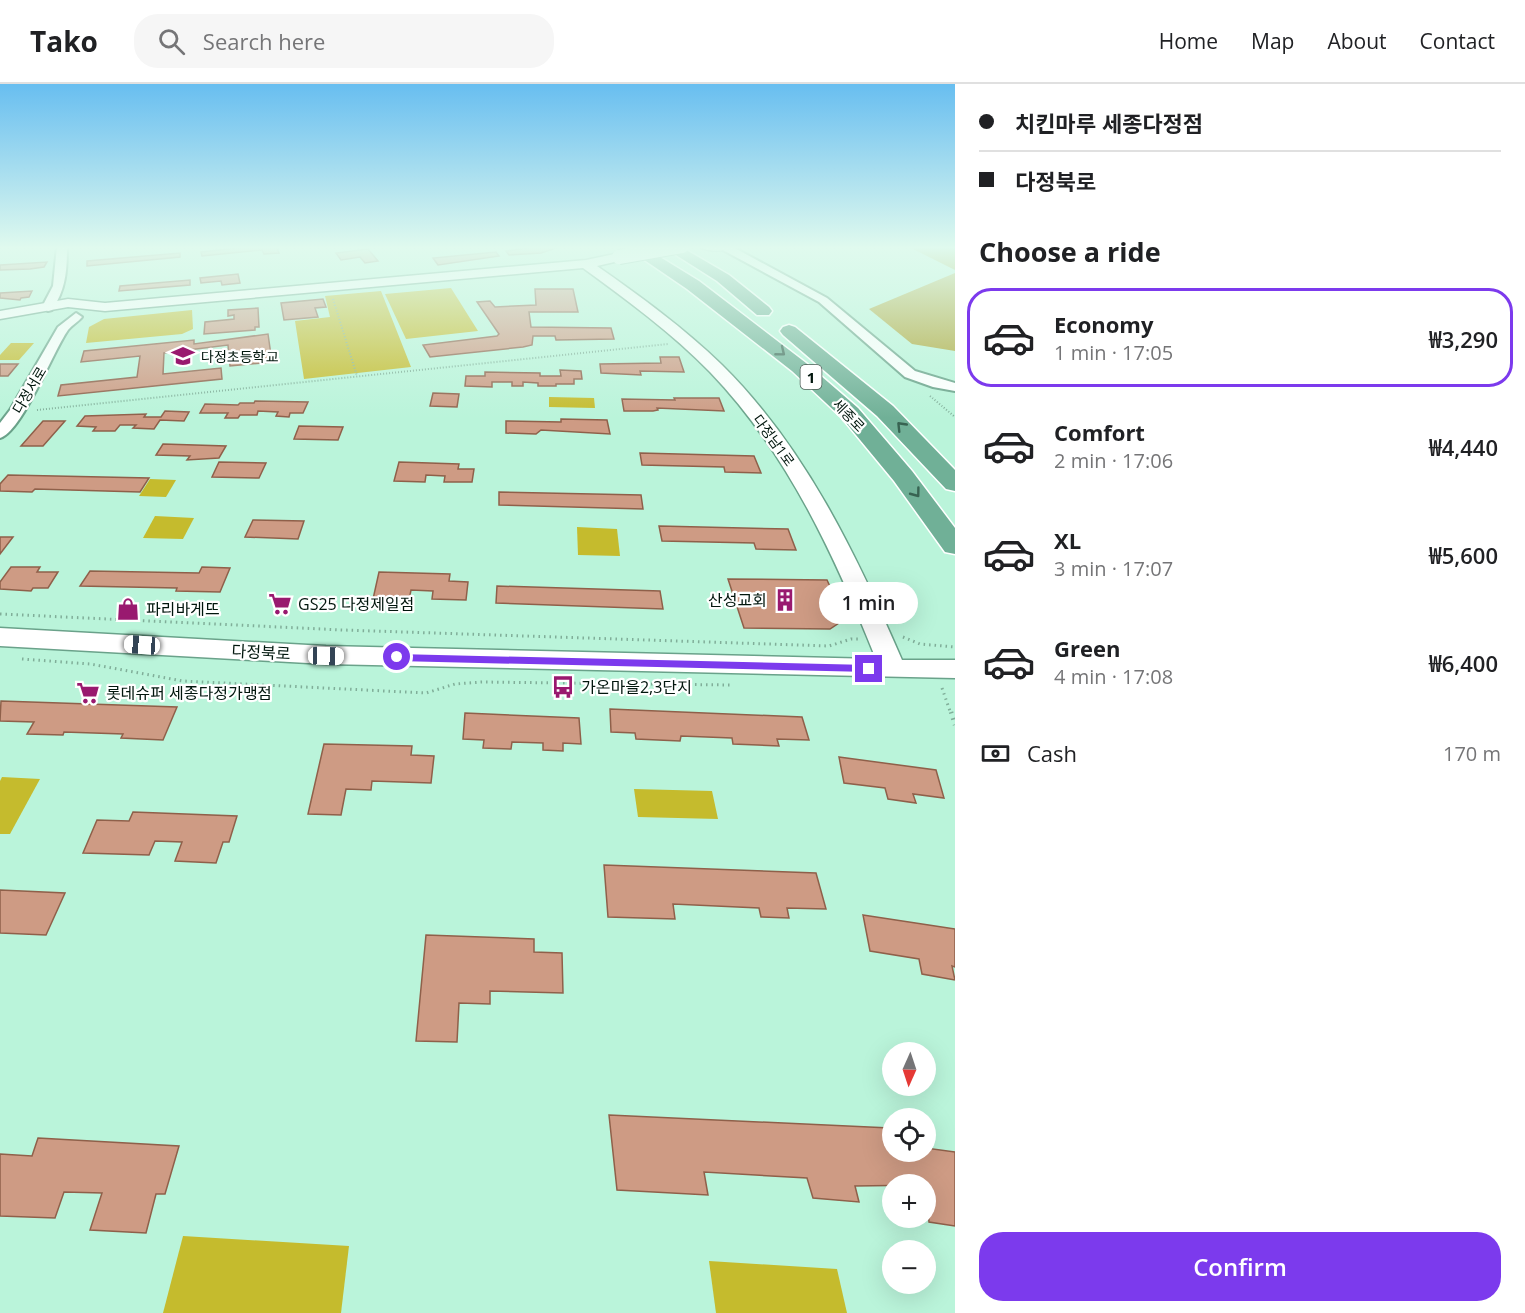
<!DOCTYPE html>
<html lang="en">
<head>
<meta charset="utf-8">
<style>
	:root { --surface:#fff; --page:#f6f6f6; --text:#202124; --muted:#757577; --line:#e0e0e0; --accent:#7c3aed }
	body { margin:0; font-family:"Open Sans","Noto Sans KR",sans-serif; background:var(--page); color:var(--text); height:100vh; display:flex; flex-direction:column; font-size:22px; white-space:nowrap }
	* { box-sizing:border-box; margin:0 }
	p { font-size:20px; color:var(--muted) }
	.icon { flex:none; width:33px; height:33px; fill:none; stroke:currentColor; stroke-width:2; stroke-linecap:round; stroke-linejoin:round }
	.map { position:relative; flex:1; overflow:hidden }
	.panel { display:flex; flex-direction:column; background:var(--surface); width:570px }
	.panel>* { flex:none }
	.hud { display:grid; align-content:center; height:132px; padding:0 24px; background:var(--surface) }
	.needle { width:39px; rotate:183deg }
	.tools { position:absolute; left:882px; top:958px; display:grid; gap:12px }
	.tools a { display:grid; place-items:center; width:54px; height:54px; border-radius:50%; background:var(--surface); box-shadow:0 6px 24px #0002; font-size:30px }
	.end { position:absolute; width:27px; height:27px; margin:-14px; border:8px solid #7c3aed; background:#fff; box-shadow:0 0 0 3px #fff }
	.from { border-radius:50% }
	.bubble { position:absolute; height:42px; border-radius:21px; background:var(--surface); box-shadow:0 6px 24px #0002; font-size:20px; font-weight:600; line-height:42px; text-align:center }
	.car { position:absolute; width:18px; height:36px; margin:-18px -9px; border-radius:8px; box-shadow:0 0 4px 2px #0007; background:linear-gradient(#fff 24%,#345 0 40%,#fff 0 76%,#345 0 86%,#fff 0) }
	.hud b { display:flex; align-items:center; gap:21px; height:57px; font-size:22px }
	.hud b+b { border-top:2px solid var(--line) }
	.hud i { width:15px; height:15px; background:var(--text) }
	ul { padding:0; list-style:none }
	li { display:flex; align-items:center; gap:18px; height:99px; margin:0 12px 9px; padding:0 12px; border:3px solid transparent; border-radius:24px }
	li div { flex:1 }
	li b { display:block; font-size:22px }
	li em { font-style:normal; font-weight:600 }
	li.active { border-color:var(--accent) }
	li>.icon { width:54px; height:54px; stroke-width:1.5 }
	h2 { padding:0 24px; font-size:27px; line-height:72px }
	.pay { display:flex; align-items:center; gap:15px; height:66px; padding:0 24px; font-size:22px }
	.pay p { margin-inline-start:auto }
	.action { display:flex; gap:12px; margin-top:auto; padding:12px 24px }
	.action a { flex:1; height:69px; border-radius:24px; background:var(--accent); color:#fff; font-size:24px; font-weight:600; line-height:69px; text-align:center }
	header { display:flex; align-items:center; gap:36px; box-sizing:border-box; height:84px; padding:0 30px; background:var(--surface); border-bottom:2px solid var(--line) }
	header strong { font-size:28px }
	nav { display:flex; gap:33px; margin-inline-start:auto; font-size:21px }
	.search { width:420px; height:54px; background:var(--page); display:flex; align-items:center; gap:15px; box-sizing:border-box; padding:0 21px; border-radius:24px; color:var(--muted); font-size:22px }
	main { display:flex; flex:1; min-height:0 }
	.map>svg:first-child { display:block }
	.green { fill:#c5bb2d }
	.forest { fill:#aca435 }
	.building { fill:#ce9b84; stroke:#8f604a; stroke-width:1.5 }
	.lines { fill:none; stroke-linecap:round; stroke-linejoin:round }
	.minor-casing { stroke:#6aa28a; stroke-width:4 }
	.tertiary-casing { stroke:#6aa28a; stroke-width:3 }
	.trunk-casing { stroke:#fff; stroke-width:3 }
	.path-far2 { stroke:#80ae99; stroke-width:2; stroke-dasharray:1 2; stroke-linecap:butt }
	.path-far1 { stroke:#80ae99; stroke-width:3; stroke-dasharray:1.5 4; stroke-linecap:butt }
	.path { stroke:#80ae99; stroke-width:4.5; stroke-dasharray:1.5 5; stroke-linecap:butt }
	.minor { fill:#fff; fill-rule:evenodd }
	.tertiary { fill:#fff; fill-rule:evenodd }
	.trunk { fill:#70b097; fill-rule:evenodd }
	.tertiary-bridge-casing { stroke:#6aa28a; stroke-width:16; stroke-linecap:butt }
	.tertiary-bridge { stroke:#fff; stroke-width:14 }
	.oneway { stroke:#386352 }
	.route { fill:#7c3aed }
	.labels { text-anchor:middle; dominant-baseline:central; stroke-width:4.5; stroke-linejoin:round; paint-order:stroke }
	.far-poi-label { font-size:14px; fill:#01160d; stroke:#fff; text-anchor:start }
	.far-street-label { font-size:14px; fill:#01160d; stroke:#fff }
	.shield { fill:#fff; stroke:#4d5c56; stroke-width:1.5 }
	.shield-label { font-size:15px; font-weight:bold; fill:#01160d }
	.poi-label { font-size:16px; fill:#01160d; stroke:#fff; text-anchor:start }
	.street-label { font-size:16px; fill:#01160d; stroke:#fff }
</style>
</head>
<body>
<header>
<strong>Tako</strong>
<div class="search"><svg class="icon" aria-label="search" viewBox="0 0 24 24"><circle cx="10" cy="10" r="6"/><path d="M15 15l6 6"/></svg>Search here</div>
<nav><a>Home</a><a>Map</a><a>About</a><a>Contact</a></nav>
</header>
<main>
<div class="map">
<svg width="955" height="1229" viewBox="0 0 955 1229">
	<rect width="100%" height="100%" fill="#baf4da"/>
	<g class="green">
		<polygon points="451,204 478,247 406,255 385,210"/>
		<polygon points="381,207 411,283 304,295 295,237 330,233 325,212"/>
		<polygon points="192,226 193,245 182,250 86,259 89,243 104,235"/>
		<polygon points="11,259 34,259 19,276 0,276 0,271"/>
		<polygon points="549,313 594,314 595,324 549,323"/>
		<polygon points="150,395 176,396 166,413 139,412"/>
		<polygon points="155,432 194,434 183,455 143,454"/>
		<polygon points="577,443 617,445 620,472 578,471"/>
		<polygon points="2,693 40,695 10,750 0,750 0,697"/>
		<polygon points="634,705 712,707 718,735 638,733"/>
		<polygon points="183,1152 349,1162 341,1229 163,1229"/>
		<polygon points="709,1177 837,1185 847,1229 716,1229"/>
	</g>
	<g class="forest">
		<polygon points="908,162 955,162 955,186 907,162"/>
		<polygon points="955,189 955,267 912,260 869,225"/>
	</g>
	<g class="building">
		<polygon points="256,162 276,162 279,169 264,170 262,166 202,172 201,168"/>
		<polygon points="543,162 562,162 541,169 509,171 506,167"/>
		<polygon points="368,165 378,177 365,179 360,173 341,176 336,169"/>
		<polygon points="496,168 499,172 438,181 433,174"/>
		<polygon points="180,169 180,173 87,182 87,177"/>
		<polygon points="47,178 44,183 30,185 0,186 0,181"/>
		<polygon points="238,190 240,199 222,201 221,197 201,199 200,194"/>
		<polygon points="190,196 190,201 119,207 120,202"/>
		<polygon points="535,205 573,205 578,228 529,228 531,243 611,244 614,255 556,256 555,252 533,252 532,261 523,263 430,273 423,261 497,252 499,250 477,218 490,217 495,223 536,221"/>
		<polygon points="32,207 29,213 21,214 20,216 0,214 0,209"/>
		<polygon points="323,215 326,223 315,224 318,233 284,236 281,219"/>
		<polygon points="258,224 259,243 255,243 255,246 204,250 205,238 234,235 234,231 228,232 228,226"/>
		<polygon points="268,250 272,278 230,282 228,261 164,269 163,290 221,284 222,295 58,312 61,301 137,293 140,272 81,278 84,267 194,256 194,260"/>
		<polygon points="660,273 679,273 684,288 640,287 641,291 601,289 600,280 661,279"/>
		<polygon points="0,280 18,280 8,292 0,292"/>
		<polygon points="560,286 581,287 582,295 574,295 574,300 556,300 556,302 538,302 538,299 523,298 523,302 512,302 512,298 492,298 492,303 465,302 466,292 485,292 485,288 540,289 540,292 561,292"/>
		<polygon points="433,309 459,310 457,323 430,322"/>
		<polygon points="674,314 719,314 724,327 657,324 658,326 653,327 624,327 622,315 675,316"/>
		<polygon points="255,317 308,318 303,329 290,329 289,333 276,332 278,328 258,327 257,331 240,331 238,334 225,334 228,329 200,329 205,320 238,321 240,319 254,319"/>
		<polygon points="165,327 189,328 184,337 160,336 154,345 133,344 136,341 120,341 115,347 93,347 96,343 77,342 85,332 146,330 144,333 161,333"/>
		<polygon points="561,335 607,336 610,350 541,346 536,350 506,349 506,337 561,338"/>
		<polygon points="43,337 65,337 43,362 21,362"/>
		<polygon points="299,342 343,343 338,356 294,355"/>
		<polygon points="163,360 226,362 219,374 187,376 190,372 156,371"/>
		<polygon points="640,369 754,372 761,389 725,388 724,383 642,381"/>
		<polygon points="219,378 266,379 259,394 212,393"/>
		<polygon points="399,378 459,380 458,385 474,385 472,398 444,398 445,392 426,391 425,398 394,397"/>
		<polygon points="8,391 149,394 140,408 35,405 32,408 0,407 0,400"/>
		<polygon points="499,408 641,411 643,425 499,421"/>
		<polygon points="253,436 304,437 298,455 245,453"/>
		<polygon points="659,442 788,445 796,466 756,465 754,459 662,457"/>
		<polygon points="0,453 13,453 0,470"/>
		<polygon points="11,483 40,483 37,488 58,488 48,504 33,504 31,507 0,505 0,498"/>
		<polygon points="202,483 230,484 220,508 176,507 177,504 80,502 90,487 199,489"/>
		<polygon points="379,488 450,490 449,497 468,498 466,516 432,515 433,507 411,506 409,516 373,515"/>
		<polygon points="728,495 827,496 845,535 830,545 744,544"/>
		<polygon points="497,502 660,507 663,525 496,519"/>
		<polygon points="1,617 177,623 163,656 121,654 123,650 64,648 63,651 27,650 34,638 0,637"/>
		<polygon points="610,625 802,633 809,656 777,655 779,662 733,660 732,654 681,652 680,657 636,655 635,649 611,648"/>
		<polygon points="465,629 579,634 581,660 563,659 563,667 543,666 543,659 512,658 511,665 483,664 484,656 463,655"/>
		<polygon points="324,660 412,662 411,671 434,672 431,699 372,697 371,706 346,705 341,731 308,730"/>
		<polygon points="839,673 936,686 944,714 913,710 916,719 888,715 885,704 844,699"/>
		<polygon points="133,728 237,732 229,758 223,758 216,779 175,777 182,758 155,757 149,771 83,769 97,736 129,737"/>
		<polygon points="604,781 816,789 826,825 787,824 789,834 761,833 759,824 673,820 675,835 608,833"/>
		<polygon points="0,806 65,809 46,851 0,849"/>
		<polygon points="863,831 955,845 955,883 952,882 955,896 922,890 919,875 870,867"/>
		<polygon points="426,851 534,855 534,868 562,869 563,909 490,907 490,920 459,919 457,958 416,957"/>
		<polygon points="609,1031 890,1044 892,1051 892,1068 926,1068 926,1064 955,1068 955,1142 929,1138 926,1101 855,1102 859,1118 813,1114 807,1094 704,1088 708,1111 617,1106"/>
		<polygon points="38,1054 179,1062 165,1110 156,1110 146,1149 90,1146 102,1109 64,1108 55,1134 0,1132 0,1070 32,1072"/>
	</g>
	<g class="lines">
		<g class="minor-casing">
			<g id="minor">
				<path d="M57,162H67C67,186 66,205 52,226L48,227L42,223L53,202Z"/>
				<polygon points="720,162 731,162 827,214 915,287 955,299 955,307 933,303 905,293 819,218 721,165"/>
				<path d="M76,229L82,233C78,238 72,241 68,246C53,267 22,348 0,354V339L10,326L58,243Z"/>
			</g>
		</g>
		<g class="tertiary-casing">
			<g id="tertiary">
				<path d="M698,162H734C726,168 706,168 698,162Z"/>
				<path d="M619,169L625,173L623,176L597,182C640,212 684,244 722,281C805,363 856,470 902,576H955V594L326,580L0,562V544L326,562L876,575C835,473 788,369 710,288C672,249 627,216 583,184L105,227L68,223L0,235V227L68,215L105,219L586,176Z"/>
			</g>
		</g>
		<g class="trunk-casing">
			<g id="trunk">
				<polygon points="624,162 642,162 699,197 806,279 858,324 912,387 955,444 955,470 945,468 894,397 842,334 792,287 687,205"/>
				<polygon points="681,163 729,191 769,223 772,227 769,231 757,231 717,197 676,171 673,168"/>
				<polygon points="789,241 795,243 893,322 955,386 955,407 946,405 877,332 783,251 780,247 783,243"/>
			</g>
		</g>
		<g class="path-far2">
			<polyline points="333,215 357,292"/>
			<polyline points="930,312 955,333"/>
			<polyline points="37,326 668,260"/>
		</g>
		<g class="path-far1">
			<polyline points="0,530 343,546 829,562 851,555 859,555"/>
			<polyline points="903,553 920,560 955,563"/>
			<polyline points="22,575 90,580 183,597 426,609 455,600 482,598 731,601"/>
			<polyline points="942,604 951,630"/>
		</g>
		<polyline class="path" points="951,628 955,641"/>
		<use href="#minor" class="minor"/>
		<use href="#tertiary" class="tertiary"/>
		<use href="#trunk" class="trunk"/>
		<g class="tertiary-bridge-casing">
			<polyline id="tertiary-bridge" points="619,173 682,162"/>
		</g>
		<use href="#tertiary-bridge" class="tertiary-bridge"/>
	</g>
	<defs><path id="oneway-chevron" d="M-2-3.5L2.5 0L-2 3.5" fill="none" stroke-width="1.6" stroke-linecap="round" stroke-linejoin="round" transform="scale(1.5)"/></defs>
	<g class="oneway">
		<use href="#oneway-chevron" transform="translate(781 268) rotate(39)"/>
		<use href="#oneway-chevron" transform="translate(901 342) rotate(-134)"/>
		<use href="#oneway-chevron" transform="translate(916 409) rotate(53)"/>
	</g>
	<linearGradient id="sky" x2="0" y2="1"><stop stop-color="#68bef0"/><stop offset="0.49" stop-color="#e0faee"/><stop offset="1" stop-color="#e0faee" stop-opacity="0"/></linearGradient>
	<rect width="955" height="334" fill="url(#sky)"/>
	<polygon class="route" points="397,570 869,581 874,585 869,588 397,577 392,573"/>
	<defs>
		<g id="school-bare" transform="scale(1.8)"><path d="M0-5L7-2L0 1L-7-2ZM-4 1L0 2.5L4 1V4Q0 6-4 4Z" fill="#99196f" stroke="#fff" stroke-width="2.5" paint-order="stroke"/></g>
		<g id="building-bare" transform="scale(1.8)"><path d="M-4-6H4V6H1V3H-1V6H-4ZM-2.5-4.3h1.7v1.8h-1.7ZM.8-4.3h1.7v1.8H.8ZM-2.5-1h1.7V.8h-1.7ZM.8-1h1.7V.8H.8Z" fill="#99196f" stroke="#fff" stroke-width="2.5" paint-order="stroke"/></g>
		<g id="supermarket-bare" transform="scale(1.8)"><path d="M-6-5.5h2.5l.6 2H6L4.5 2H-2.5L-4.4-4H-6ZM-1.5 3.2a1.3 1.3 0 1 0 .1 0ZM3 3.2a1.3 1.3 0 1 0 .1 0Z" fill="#99196f" stroke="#fff" stroke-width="2.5" paint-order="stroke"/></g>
		<g id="shop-bare" transform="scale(1.8)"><path d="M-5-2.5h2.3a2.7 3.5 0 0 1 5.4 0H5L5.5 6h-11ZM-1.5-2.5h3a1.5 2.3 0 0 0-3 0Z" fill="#99196f" stroke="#fff" stroke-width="2.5" paint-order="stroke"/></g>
		<g id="bus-bare" transform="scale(1.8)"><path d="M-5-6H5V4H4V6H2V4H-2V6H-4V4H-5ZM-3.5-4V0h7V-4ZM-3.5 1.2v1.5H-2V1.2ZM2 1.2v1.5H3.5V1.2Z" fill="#99196f" stroke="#fff" stroke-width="2.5" paint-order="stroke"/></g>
	</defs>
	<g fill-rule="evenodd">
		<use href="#school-bare" x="183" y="272"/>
		<use href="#building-bare" x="785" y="516"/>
		<use href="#supermarket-bare" x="280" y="520"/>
		<use href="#shop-bare" x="128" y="525"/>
		<use href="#bus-bare" x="563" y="603"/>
		<use href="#supermarket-bare" x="88" y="609"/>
	</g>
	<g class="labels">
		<g class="far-poi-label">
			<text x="201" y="272">다정초등학교</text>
		</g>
		<g class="far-street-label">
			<text transform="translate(29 306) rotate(-59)">다정서로</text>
			<text transform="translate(849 331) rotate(46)">세종로</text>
			<text transform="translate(774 356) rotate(54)">다정남1로</text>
		</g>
		<rect class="shield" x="800.5" y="281" width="21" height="24" rx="4.5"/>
		<g class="shield-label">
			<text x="811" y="293">1</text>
		</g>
		<g class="poi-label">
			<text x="767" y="516" text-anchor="end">산성교회</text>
			<text x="298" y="520">GS25 다정제일점</text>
			<text x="146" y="525">파리바게뜨</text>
			<text x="581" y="603">가온마을2,3단지</text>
			<text x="106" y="609">롯데슈퍼 세종다정가맹점</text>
		</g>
		<g class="street-label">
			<text transform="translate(261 568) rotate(3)">다정북로</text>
		</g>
	</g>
</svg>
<div class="tools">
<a><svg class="needle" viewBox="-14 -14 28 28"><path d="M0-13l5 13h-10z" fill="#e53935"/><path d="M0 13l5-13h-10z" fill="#757577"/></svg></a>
<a><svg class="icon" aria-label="locate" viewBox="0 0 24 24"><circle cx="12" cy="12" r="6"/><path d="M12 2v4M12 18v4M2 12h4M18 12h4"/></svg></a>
<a>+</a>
<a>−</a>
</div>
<i class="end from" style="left:397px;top:573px"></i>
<i class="end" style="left:869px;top:585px"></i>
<div class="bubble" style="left:819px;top:498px;width:99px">1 min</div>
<i class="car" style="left:142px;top:561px;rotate:274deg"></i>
<i class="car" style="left:326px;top:572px;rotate:91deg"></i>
</div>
<section class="panel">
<div class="hud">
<b><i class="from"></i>치킨마루 세종다정점</b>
<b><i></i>다정북로</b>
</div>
<h2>Choose a ride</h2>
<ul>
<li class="active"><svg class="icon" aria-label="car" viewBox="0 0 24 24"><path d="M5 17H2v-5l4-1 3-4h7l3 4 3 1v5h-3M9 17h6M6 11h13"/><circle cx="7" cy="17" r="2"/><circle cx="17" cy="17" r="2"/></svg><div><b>Economy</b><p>1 min · 17:05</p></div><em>₩3,290</em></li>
<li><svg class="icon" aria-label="car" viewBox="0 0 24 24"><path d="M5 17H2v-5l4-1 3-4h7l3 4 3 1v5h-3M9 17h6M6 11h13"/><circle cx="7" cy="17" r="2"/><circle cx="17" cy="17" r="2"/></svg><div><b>Comfort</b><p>2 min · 17:06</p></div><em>₩4,440</em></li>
<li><svg class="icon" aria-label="car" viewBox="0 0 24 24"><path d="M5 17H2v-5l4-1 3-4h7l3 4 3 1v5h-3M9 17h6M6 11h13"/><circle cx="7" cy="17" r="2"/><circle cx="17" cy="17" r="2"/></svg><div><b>XL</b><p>3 min · 17:07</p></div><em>₩5,600</em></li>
<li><svg class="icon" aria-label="car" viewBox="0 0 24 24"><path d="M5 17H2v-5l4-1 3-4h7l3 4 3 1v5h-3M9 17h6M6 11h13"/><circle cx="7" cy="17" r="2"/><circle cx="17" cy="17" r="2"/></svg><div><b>Green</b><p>4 min · 17:08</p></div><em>₩6,400</em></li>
</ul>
<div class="pay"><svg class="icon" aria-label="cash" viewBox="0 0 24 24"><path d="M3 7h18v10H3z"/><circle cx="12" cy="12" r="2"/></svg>Cash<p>170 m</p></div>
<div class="action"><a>Confirm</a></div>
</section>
</main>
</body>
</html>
